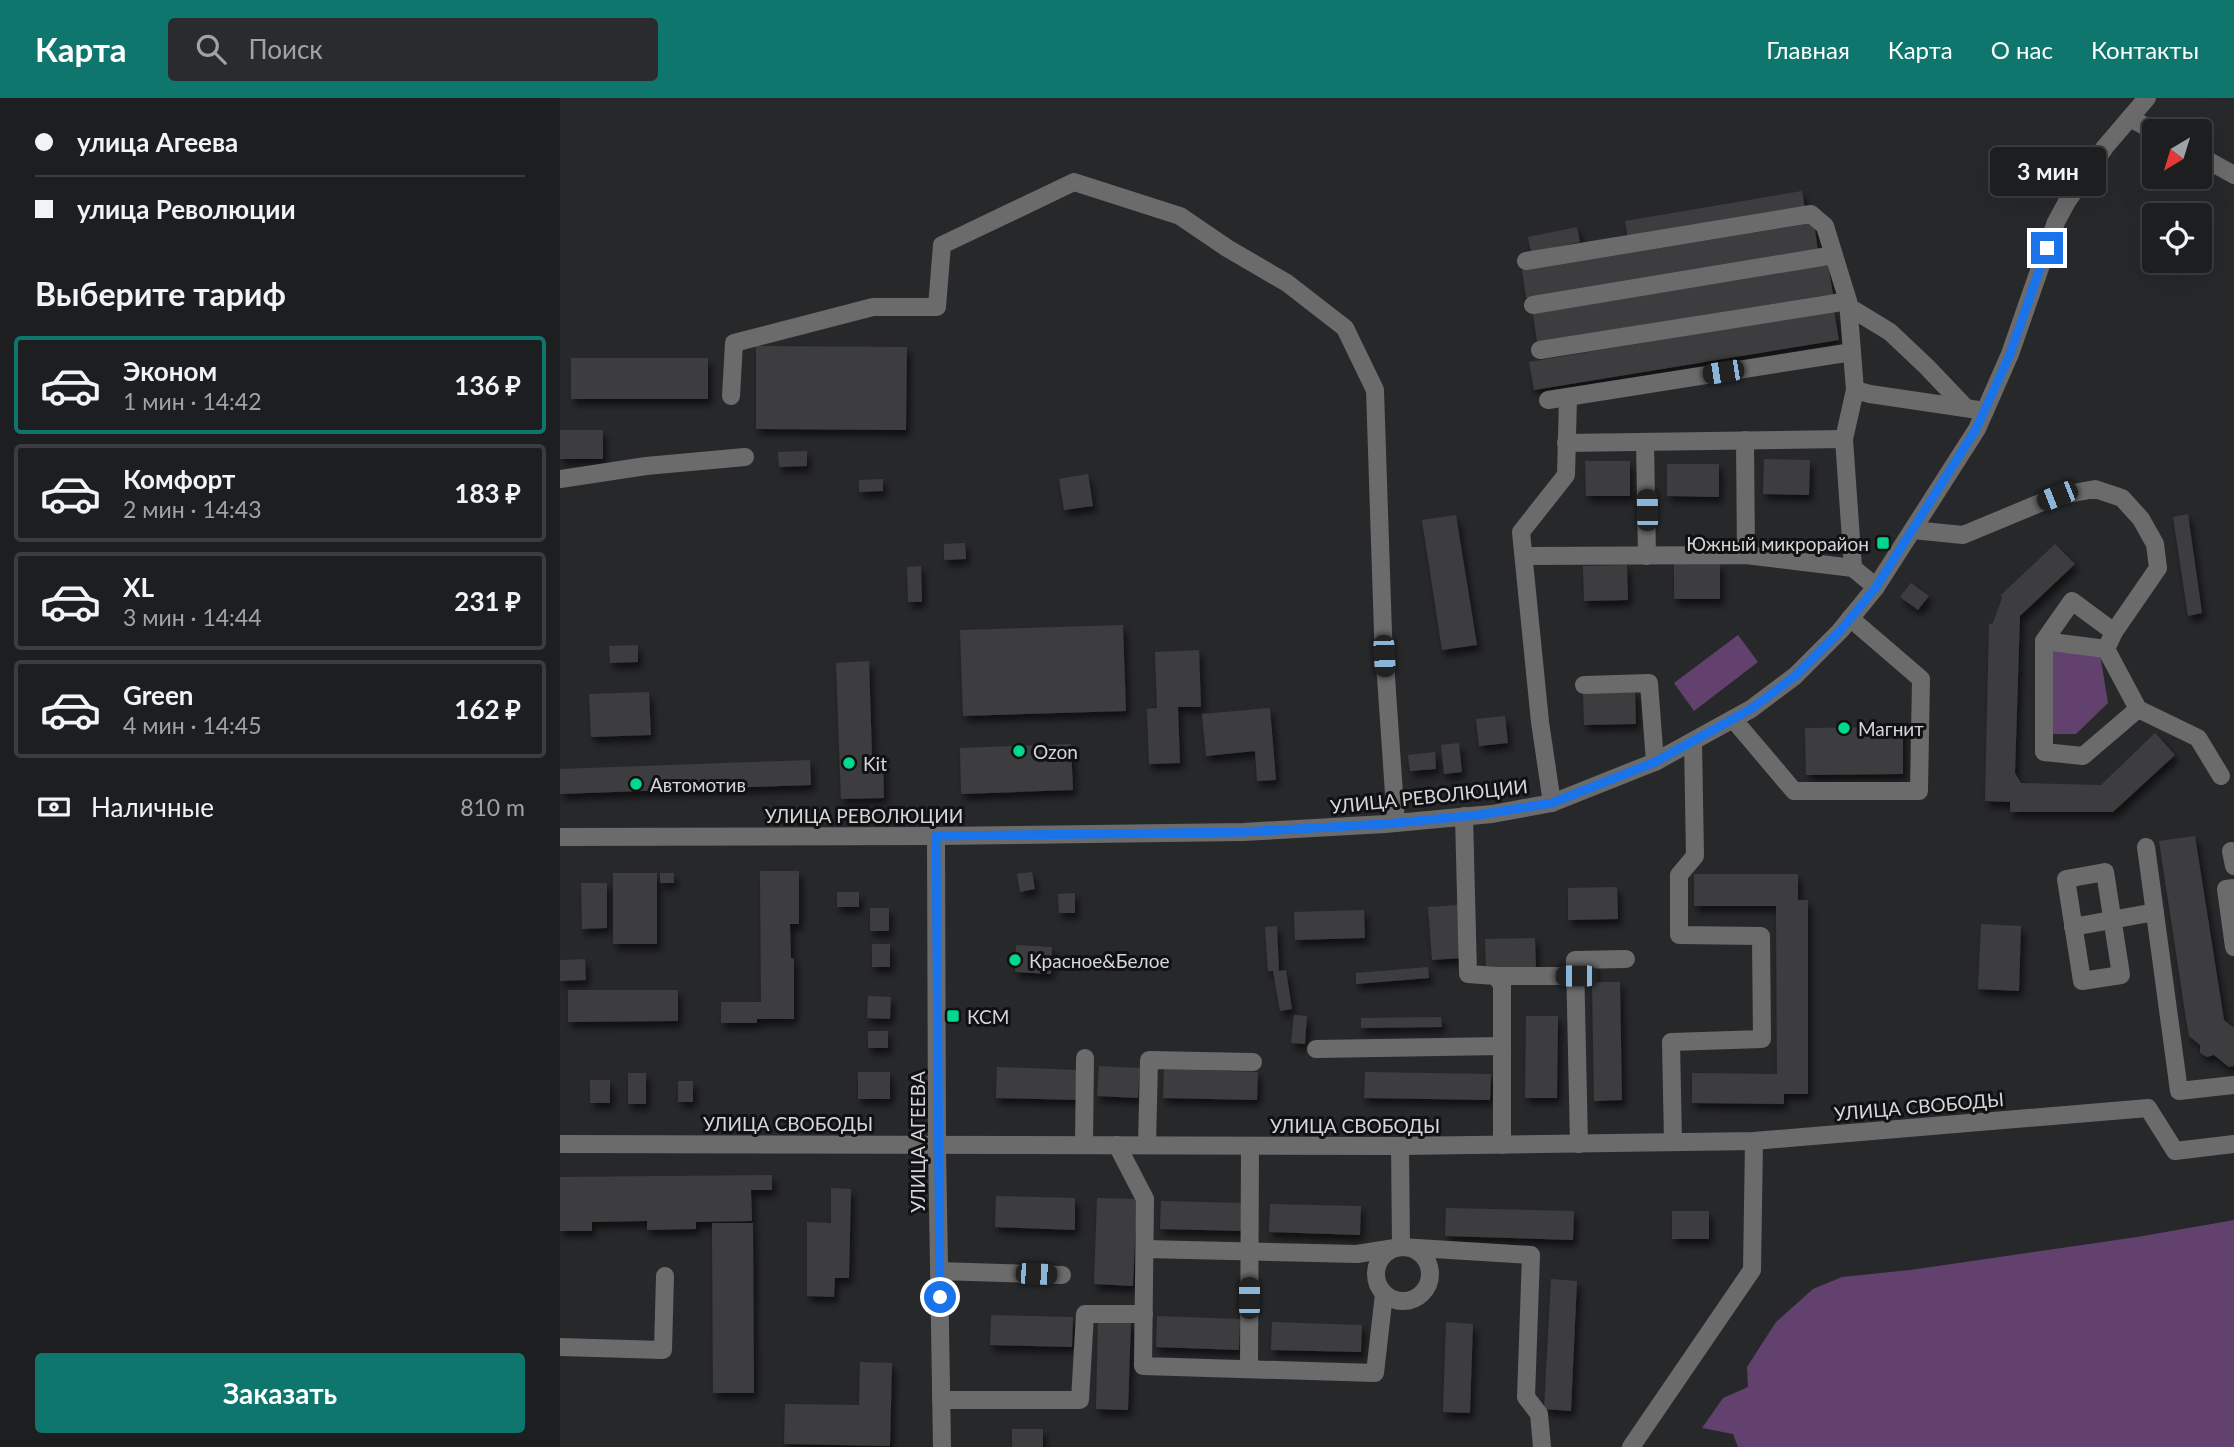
<!DOCTYPE html>
<html lang="ru">
<head>
<meta charset="utf-8">
<style>
	:root { --surface:#1d1e20; --page:#2a2b2d; --text:#f1f3f6; --muted:#a0a2a5; --line:#3b3c3e; --accent:#0f766e }
	body { margin:0; font-family:Lato,sans-serif; background:var(--page); color:var(--text); height:100vh; display:flex; flex-direction:column; font-size:26px; white-space:nowrap }
	* { box-sizing:border-box; margin:0 }
	p { font-size:23px; color:var(--muted) }
	.icon { flex:none; width:38px; height:38px; fill:none; stroke:currentColor; stroke-width:2; stroke-linecap:round; stroke-linejoin:round }
	.map { position:relative; flex:1; overflow:hidden }
	.drawer { display:flex; flex-direction:column; background:var(--surface); width:560px }
	.drawer>* { flex:none }
	.hud { display:grid; align-content:center; height:154px; padding:0 35px; background:var(--surface) }
	.needle { width:46px; rotate:218deg }
	.buttons { position:absolute; left:1582px; top:21px; display:grid; gap:14px }
	.buttons a { display:grid; place-items:center; width:70px; height:70px; border-radius:7px; background:var(--surface); box-shadow:0 7px 28px #0002,0 0 0 2px var(--line); font-size:35px }
	.end { position:absolute; width:32px; height:32px; margin:-16px; border:9px solid #1a73e8; background:#fff; box-shadow:0 0 0 4px #fff }
	.from { border-radius:50% }
	.bubble { position:absolute; height:49px; border-radius:7px; background:var(--surface); box-shadow:0 7px 28px #0002,0 0 0 2px var(--line); font-size:23px; font-weight:700; line-height:49px; text-align:center }
	.car { position:absolute; width:21px; height:42px; margin:-21px -10px; border-radius:9px; box-shadow:0 0 5px 2px #0007; background:linear-gradient(#222 24%,#8ab4d8 0 40%,#222 0 76%,#8ab4d8 0 86%,#222 0) }
	.hud b { display:flex; align-items:center; gap:24px; height:66px; font-size:26px }
	.hud b+b { border-top:2px solid var(--line) }
	.hud i { width:18px; height:18px; background:var(--text) }
	ul { padding:0; list-style:none }
	li { display:flex; align-items:center; gap:21px; height:98px; margin:0 14px 10px; padding:0 21px; border:4px solid var(--line); border-radius:7px }
	li div { flex:1 }
	li b { display:block; font-size:26px }
	li em { font-style:normal; font-weight:700 }
	li.on { border-color:var(--accent) }
	li>.icon { width:63px; height:63px; stroke-width:1.5 }
	h2 { padding:0 35px; font-size:32px; line-height:84px }
	.pay { display:flex; align-items:center; gap:18px; height:77px; padding:0 35px; font-size:26px }
	.pay p { margin-inline-start:auto }
	.primary-button { display:flex; gap:14px; margin-top:auto; padding:14px 35px }
	.primary-button a { flex:1; height:80px; border-radius:7px; background:var(--accent); color:#fff; font-size:28px; font-weight:700; line-height:80px; text-align:center }
	header { display:flex; align-items:center; gap:42px; box-sizing:border-box; height:98px; padding:0 35px; background:var(--accent); color:#fff }
	header strong { font-size:33px }
	nav { display:flex; gap:38px; margin-inline-start:auto; font-size:24px }
	.search { width:490px; height:63px; background:var(--page); display:flex; align-items:center; gap:18px; box-sizing:border-box; padding:0 24px; border-radius:7px; color:var(--muted); font-size:26px }
	main { display:flex; flex:1; min-height:0 }
	.map>svg:first-child { display:block }
	.green { fill:#62416e }
	.building { fill:#3c3e3f; filter:url(#shadow) }
	.lines { fill:none; stroke-linecap:round; stroke-linejoin:round }
	.minor { stroke:#6b6b6c; stroke-width:18 }
	.route { stroke:#1a73e8; stroke-width:9 }
	.poi-dot { fill:#00d98c; stroke:#101112; stroke-width:2.5 }
	.labels { text-anchor:middle; dominant-baseline:central; stroke-width:6; stroke-linejoin:round; paint-order:stroke }
	.poi-label { font-size:19px; fill:#d6d6d8; stroke:#101112; text-anchor:start }
	.street-label { font-size:19px; fill:#d6d6d8; stroke:#101112 }
</style>
</head>
<body>
<header>
<strong>Карта</strong>
<div class="search"><svg class="icon" aria-label="search" viewBox="0 0 24 24"><circle cx="10" cy="10" r="6"/><path d="M15 15l6 6"/></svg>Поиск</div>
<nav><a>Главная</a><a>Карта</a><a>О нас</a><a>Контакты</a></nav>
</header>
<main>
<section class="drawer">
<div class="hud">
<b><i class="from"></i>улица Агеева</b>
<b><i></i>улица Революции</b>
</div>
<h2>Выберите тариф</h2>
<ul>
<li class="on"><svg class="icon" aria-label="car" viewBox="0 0 24 24"><path d="M5 17H2v-5l4-1 3-4h7l3 4 3 1v5h-3M9 17h6M6 11h13"/><circle cx="7" cy="17" r="2"/><circle cx="17" cy="17" r="2"/></svg><div><b>Эконом</b><p>1 мин · 14:42</p></div><em>136 ₽</em></li>
<li><svg class="icon" aria-label="car" viewBox="0 0 24 24"><path d="M5 17H2v-5l4-1 3-4h7l3 4 3 1v5h-3M9 17h6M6 11h13"/><circle cx="7" cy="17" r="2"/><circle cx="17" cy="17" r="2"/></svg><div><b>Комфорт</b><p>2 мин · 14:43</p></div><em>183 ₽</em></li>
<li><svg class="icon" aria-label="car" viewBox="0 0 24 24"><path d="M5 17H2v-5l4-1 3-4h7l3 4 3 1v5h-3M9 17h6M6 11h13"/><circle cx="7" cy="17" r="2"/><circle cx="17" cy="17" r="2"/></svg><div><b>XL</b><p>3 мин · 14:44</p></div><em>231 ₽</em></li>
<li><svg class="icon" aria-label="car" viewBox="0 0 24 24"><path d="M5 17H2v-5l4-1 3-4h7l3 4 3 1v5h-3M9 17h6M6 11h13"/><circle cx="7" cy="17" r="2"/><circle cx="17" cy="17" r="2"/></svg><div><b>Green</b><p>4 мин · 14:45</p></div><em>162 ₽</em></li>
</ul>
<div class="pay"><svg class="icon" aria-label="cash" viewBox="0 0 24 24"><path d="M3 7h18v10H3z"/><circle cx="12" cy="12" r="2"/></svg>Наличные<p>810 m</p></div>
<div class="primary-button"><a>Заказать</a></div>
</section>
<div class="map">
<svg width="1674" height="1349" viewBox="0 0 1674 1349">
	<defs>
		<filter id="shadow"><feDropShadow dx="3.5" dy="6" stdDeviation="3.5" flood-color="#0009"/></filter>
	</defs>
	<rect width="100%" height="100%" fill="#27282a"/>
	<g class="green">
		<polygon points="1178,537 1198,564 1134,613 1114,585"/>
		<polygon points="1490,551 1540,556 1548,605 1516,636 1490,636"/>
		<polygon points="1674,1122 1674,1349 1178,1349 1173,1336 1142,1330 1163,1300 1188,1289 1187,1269 1216,1224 1253,1191 1282,1179 1350,1172 1577,1139"/>
	</g>
	<g class="building">
		<polygon points="1242,93 1245,110 1068,140 1065,123"/>
		<polygon points="1254,125 1258,153 966,200 962,172"/>
		<polygon points="1017,129 1020,144 971,154 968,139"/>
		<polygon points="1268,167 1273,196 977,244 973,216"/>
		<polygon points="1274,213 1279,242 974,292 969,264"/>
		<polygon points="196,248 347,249 346,332 196,331"/>
		<rect x="11" y="260" width="137" height="41"/>
		<rect x="0" y="332" width="43" height="29"/>
		<polygon points="247,353 247,368 219,369 218,354"/>
		<polygon points="1204,361 1250,362 1249,397 1203,396"/>
		<polygon points="1025,363 1070,363 1070,398 1026,398"/>
		<polygon points="1107,366 1159,366 1159,399 1107,398"/>
		<polygon points="528,376 533,408 504,412 499,381"/>
		<polygon points="323,381 323,393 299,394 299,382"/>
		<polygon points="1628,416 1642,515 1628,518 1613,419"/>
		<polygon points="896,417 917,547 882,552 862,422"/>
		<polygon points="405,445 406,461 384,462 384,446"/>
		<polygon points="1495,446 1515,466 1460,518 1455,675 1461,685 1541,687 1595,635 1615,657 1553,714 1450,714 1450,704 1425,703 1429,526 1433,525 1442,500 1441,497"/>
		<rect x="1114" y="466" width="46" height="35"/>
		<polygon points="1067,467 1068,502 1024,503 1023,468"/>
		<polygon points="361,468 362,504 348,504 347,469"/>
		<polygon points="1351,485 1369,498 1358,512 1340,499"/>
		<polygon points="563,527 566,613 403,618 400,532"/>
		<polygon points="78,547 78,564 50,565 49,548"/>
		<polygon points="639,552 641,609 618,609 620,665 589,666 587,611 597,610 595,554"/>
		<polygon points="309,563 312,657 323,657 324,700 281,701 276,565"/>
		<polygon points="1075,593 1076,626 1024,627 1023,595"/>
		<polygon points="89,594 91,637 31,639 29,596"/>
		<polygon points="710,610 716,682 697,683 695,653 646,658 642,616"/>
		<polygon points="945,618 948,645 919,648 916,621"/>
		<polygon points="1343,629 1343,676 1246,677 1245,630"/>
		<polygon points="899,645 902,674 884,676 881,647"/>
		<polygon points="511,646 513,692 401,696 400,650"/>
		<polygon points="875,654 876,671 850,673 848,657"/>
		<polygon points="250,662 251,687 0,696 0,671"/>
		<polygon points="1635,738 1664,922 1674,930 1674,968 1669,969 1654,957 1647,959 1640,955 1640,947 1629,938 1626,921 1599,743"/>
		<polygon points="200,773 239,773 239,826 230,826 231,860 234,861 234,921 197,921 197,925 161,925 161,904 201,904"/>
		<polygon points="472,774 475,791 460,794 457,776"/>
		<rect x="53" y="775" width="44" height="71"/>
		<rect x="100" y="775" width="14" height="10"/>
		<polygon points="1134,776 1238,776 1238,802 1248,802 1248,996 1224,996 1224,1006 1132,1005 1132,975 1217,976 1216,808 1134,808"/>
		<polygon points="21,785 47,785 47,830 22,831"/>
		<polygon points="1057,789 1058,821 1008,822 1008,790"/>
		<rect x="277" y="794" width="22" height="15"/>
		<polygon points="515,795 515,815 499,815 498,796"/>
		<polygon points="898,807 902,860 872,862 868,809"/>
		<rect x="310" y="810" width="19" height="23"/>
		<polygon points="804,812 805,840 735,842 734,814"/>
		<polygon points="1421,826 1461,828 1459,893 1418,891"/>
		<polygon points="717,828 719,873 726,872 732,911 720,913 713,873 708,873 705,829"/>
		<polygon points="975,840 976,871 926,872 925,841"/>
		<rect x="312" y="846" width="18" height="23"/>
		<polygon points="456,847 492,849 491,876 455,874"/>
		<polygon points="25,861 26,882 0,883 0,862"/>
		<polygon points="868,869 869,880 796,886 796,875"/>
		<polygon points="1032,884 1060,884 1062,1002 1034,1003"/>
		<polygon points="8,892 118,892 118,923 8,924"/>
		<polygon points="308,898 331,899 330,921 307,920"/>
		<polygon points="734,917 747,918 745,946 731,945"/>
		<polygon points="966,918 998,918 997,1000 965,1000"/>
		<polygon points="881,919 882,929 801,930 801,920"/>
		<rect x="308" y="933" width="20" height="17"/>
		<polygon points="539,968 580,970 578,1000 537,998"/>
		<polygon points="437,969 518,972 518,1002 436,1000"/>
		<polygon points="604,971 698,974 697,1002 603,1000"/>
		<rect x="298" y="974" width="32" height="27"/>
		<polygon points="805,974 931,976 930,1002 804,1000"/>
		<rect x="68" y="975" width="18" height="31"/>
		<rect x="30" y="982" width="20" height="23"/>
		<rect x="118" y="983" width="15" height="21"/>
		<polygon points="212,1077 212,1092 191,1092 192,1123 136,1124 136,1131 87,1132 87,1123 32,1124 32,1133 0,1133 0,1079"/>
		<polygon points="271,1090 291,1091 289,1180 275,1180 274,1199 247,1198 247,1124 271,1125"/>
		<polygon points="436,1098 515,1100 515,1132 435,1129"/>
		<polygon points="537,1100 577,1101 573,1188 534,1186"/>
		<polygon points="601,1103 685,1105 684,1133 600,1131"/>
		<polygon points="710,1106 801,1108 800,1137 709,1134"/>
		<polygon points="886,1110 1014,1113 1013,1142 885,1138"/>
		<rect x="1112" y="1113" width="37" height="28"/>
		<polygon points="152,1125 193,1125 194,1295 153,1295"/>
		<polygon points="991,1181 1017,1183 1011,1313 984,1311"/>
		<polygon points="431,1217 513,1219 512,1249 430,1247"/>
		<polygon points="597,1218 680,1221 679,1252 596,1249"/>
		<polygon points="538,1222 571,1223 568,1312 536,1311"/>
		<polygon points="712,1224 802,1227 801,1254 711,1252"/>
		<polygon points="886,1224 913,1226 910,1315 883,1314"/>
		<polygon points="300,1264 332,1265 330,1348 224,1346 225,1306 299,1307"/>
		<rect x="452" y="1331" width="31" height="18"/>
	</g>
	<g class="lines">
		<g class="minor">
			<polyline points="1570,20 1594,33"/>
			<polyline points="1640,58 1674,77"/>
			<polyline points="966,163 1251,116 1265,128 1288,203 1295,292 1310,296 1425,313"/>
			<polyline points="973,207 1274,157"/>
			<polyline points="1289,209 1330,234 1367,269 1406,310"/>
			<polyline points="980,252 1288,203"/>
			<polyline points="1295,292 1284,341 1293,470 1316,489"/>
			<polyline points="171,298 174,245 313,209 377,209 382,147 514,84 620,118 667,150 727,185 785,230 815,292 823,535 836,725"/>
			<polyline points="988,302 1292,254"/>
			<polyline points="1185,342 1186,457"/>
			<polyline points="1085,344 1087,458"/>
			<polyline points="1006,345 1284,341"/>
			<polyline points="0,381 86,368 185,359"/>
			<polyline points="1353,432 1403,437 1497,398 1535,391 1562,400 1581,421 1595,446 1598,470 1554,534 1546,551 1578,611 1638,640 1661,678"/>
			<polyline points="964,458 1186,457 1293,470"/>
			<polyline points="1554,534 1512,503 1484,543 1484,654 1523,658 1578,611"/>
			<polyline points="1484,543 1546,551"/>
			<polyline points="1024,587 1089,585 1095,664"/>
			<polyline points="1173,621 1234,693 1359,693 1361,581 1290,520"/>
			<polyline points="992,705 980,624 961,434 1006,377 1008,299"/>
			<polyline points="904,718 908,876 936,878 942,887 942,1047"/>
			<polyline points="376,738 377,1047 382,1349"/>
			<polyline points="0,739 376,738 683,734 825,726 932,716 992,705 1095,664 1191,611 1235,578 1280,533 1316,489 1417,331 1450,256 1496,124 1508,102 1545,49 1587,0"/>
			<polyline points="1586,749 1619,993 1674,987"/>
			<polyline points="1671,753 1674,768"/>
			<polygon points="1545,774 1561,877 1522,883 1506,781"/>
			<polyline points="1674,790 1666,791 1674,849"/>
			<polyline points="1513,829 1595,814"/>
			<polyline points="936,878 1015,878"/>
			<polyline points="756,951 942,948"/>
			<polyline points="1113,1044 1111,944 1202,941 1201,838 1119,837 1119,777 1135,758 1133,643"/>
			<polyline points="0,1046 840,1048 1194,1043 1588,1010 1615,1053 1674,1046"/>
			<polyline points="1019,1046 1015,862 1066,861"/>
			<polyline points="524,1047 525,960"/>
			<polyline points="557,1047 585,1101 583,1268 815,1275 824,1196"/>
			<polyline points="587,1047 589,962 693,964"/>
			<polyline points="840,1048 841,1149 971,1157 966,1299 979,1316 982,1349"/>
			<circle cx="843" cy="1176" r="27"/>
			<polyline points="585,1151 797,1156 841,1149"/>
			<polyline points="379,1173 502,1177"/>
			<polyline points="0,1249 103,1252 105,1178"/>
			<polyline points="689,1271 690,1048"/>
			<polyline points="381,1302 520,1302 525,1216 584,1216"/>
			<polyline points="1071,1349 1192,1172 1194,1043"/>
		</g>
	</g>
	<g class="lines">
		<polyline class="route" points="380,1199 376,738 683,734 825,726 918,717 992,705 1095,664 1191,611 1235,578 1280,533 1316,489 1416,331 1450,256 1487,150"/>
	</g>
	<g class="poi-dot">
		<rect x="1316" y="438" width="14" height="14" rx="3.5"/>
		<circle cx="1284" cy="630" r="7"/>
		<circle cx="459" cy="653" r="7"/>
		<circle cx="289" cy="665" r="7"/>
		<circle cx="76" cy="686" r="7"/>
		<circle cx="455" cy="862" r="7"/>
		<rect x="386" y="911" width="14" height="14" rx="3.5"/>
	</g>
	<g class="labels">
		<g class="poi-label">
			<text x="1309" y="445" text-anchor="end">Южный микрорайон</text>
			<text x="1298" y="630">Магнит</text>
			<text x="473" y="653">Ozon</text>
			<text x="303" y="665">Kit</text>
			<text x="90" y="686">Автомотив</text>
			<text x="469" y="862">Красное&amp;Белое</text>
			<text x="407" y="918">КСМ</text>
		</g>
		<g class="street-label">
			<text transform="translate(869 698) rotate(-6)">УЛИЦА РЕВОЛЮЦИИ</text>
			<text x="304" y="717">УЛИЦА РЕВОЛЮЦИИ</text>
			<text transform="translate(1359 1008) rotate(-5)">УЛИЦА СВОБОДЫ</text>
			<text x="228" y="1025">УЛИЦА СВОБОДЫ</text>
			<text x="795" y="1027">УЛИЦА СВОБОДЫ</text>
			<text transform="translate(357 1044) rotate(-90)">УЛИЦА АГЕЕВА</text>
		</g>
	</g>
</svg>
<div class="buttons">
<a><svg class="needle" viewBox="-14 -14 28 28"><path d="M0-13l5 13h-10z" fill="#e53935"/><path d="M0 13l5-13h-10z" fill="#a0a2a5"/></svg></a>
<a><svg class="icon" aria-label="locate" viewBox="0 0 24 24"><circle cx="12" cy="12" r="6"/><path d="M12 2v4M12 18v4M2 12h4M18 12h4"/></svg></a>
</div>
<i class="end from" style="left:380px;top:1199px"></i>
<i class="end" style="left:1487px;top:150px"></i>
<div class="bubble" style="left:1430px;top:49px;width:116px">3 мин</div>
<i class="car" style="left:1163px;top:274px;rotate:261deg"></i>
<i class="car" style="left:1497px;top:398px;rotate:248deg"></i>
<i class="car" style="left:1087px;top:412px;rotate:359deg"></i>
<i class="car" style="left:824px;top:558px;rotate:177deg"></i>
<i class="car" style="left:1016px;top:878px;rotate:270deg"></i>
<i class="car" style="left:476px;top:1176px;rotate:92deg"></i>
<i class="car" style="left:689px;top:1200px;rotate:0deg"></i>
</div>
</main>
</body>
</html>
